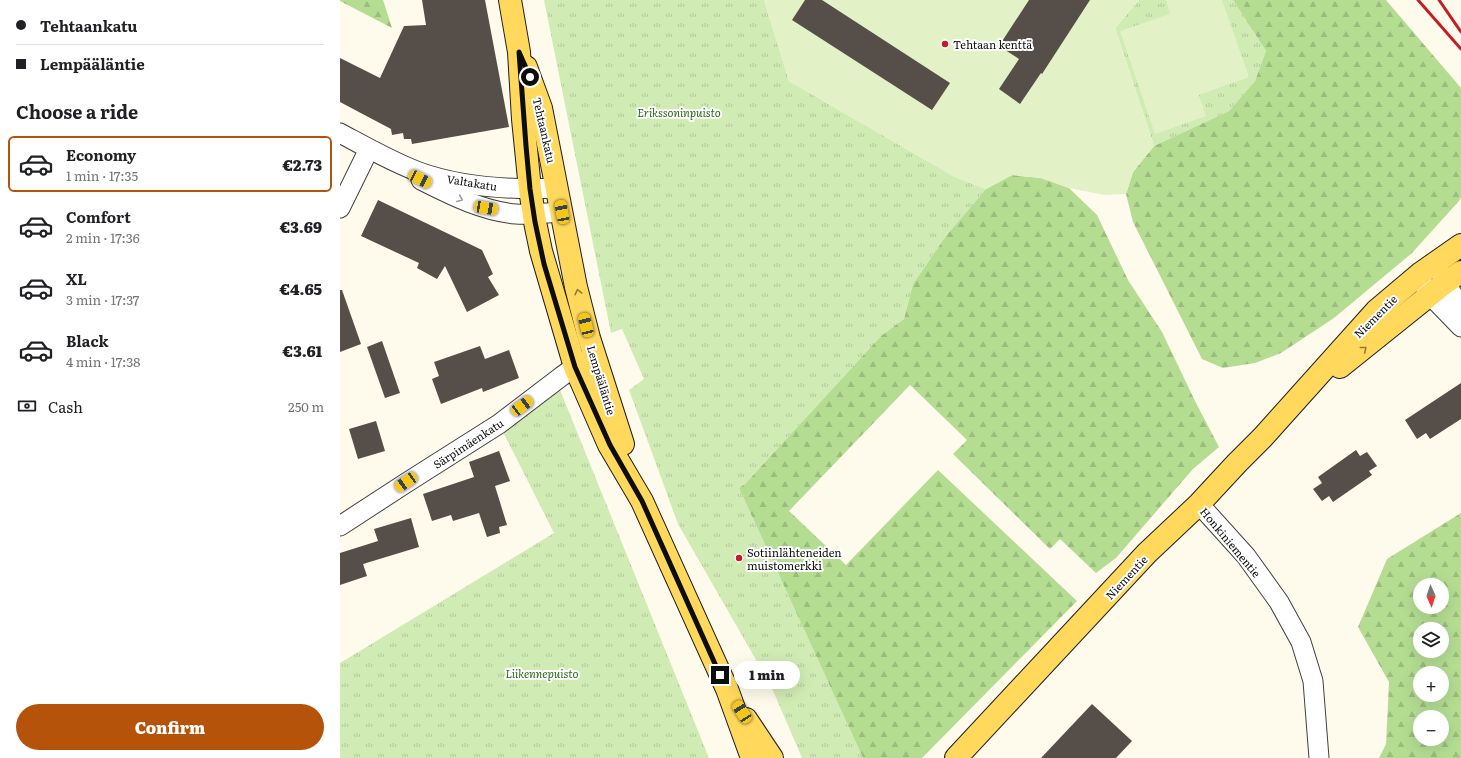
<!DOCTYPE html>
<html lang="en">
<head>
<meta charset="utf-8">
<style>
	:root { --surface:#fff; --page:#f6f6f6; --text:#202124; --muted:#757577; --line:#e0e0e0; --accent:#b45309 }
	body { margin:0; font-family:Literata,serif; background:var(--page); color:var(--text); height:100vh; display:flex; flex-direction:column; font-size:15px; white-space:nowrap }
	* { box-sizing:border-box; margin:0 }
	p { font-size:13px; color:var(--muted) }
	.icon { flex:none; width:22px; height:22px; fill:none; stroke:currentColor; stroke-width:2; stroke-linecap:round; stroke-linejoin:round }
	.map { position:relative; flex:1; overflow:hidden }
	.panel { display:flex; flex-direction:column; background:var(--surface); width:340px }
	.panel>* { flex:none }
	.banner { display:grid; align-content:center; height:88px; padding:0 16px; background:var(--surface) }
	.needle { width:26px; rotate:177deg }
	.fabs { position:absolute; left:1073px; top:578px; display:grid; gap:8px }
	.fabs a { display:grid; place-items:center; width:36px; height:36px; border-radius:50%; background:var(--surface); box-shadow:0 4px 16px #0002; font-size:20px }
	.end { position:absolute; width:18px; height:18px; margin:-9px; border:5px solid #0d0d0d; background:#fff; box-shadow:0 0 0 2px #fff }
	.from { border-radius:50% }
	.bubble { position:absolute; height:28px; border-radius:14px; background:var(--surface); box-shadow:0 4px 16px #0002; font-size:13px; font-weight:800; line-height:28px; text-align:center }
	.car { position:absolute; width:12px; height:24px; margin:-12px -6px; border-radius:5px; box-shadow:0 0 3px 1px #0007; background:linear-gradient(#f5c518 24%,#345 0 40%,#f5c518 0 76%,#345 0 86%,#f5c518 0) }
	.banner b { display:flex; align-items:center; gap:14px; height:38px; font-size:15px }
	.banner b+b { border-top:1px solid var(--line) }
	.banner i { width:10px; height:10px; background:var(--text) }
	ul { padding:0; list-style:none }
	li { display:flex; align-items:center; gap:12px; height:56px; margin:0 8px 6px; padding:0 8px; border:2px solid transparent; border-radius:6px }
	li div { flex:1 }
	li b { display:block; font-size:15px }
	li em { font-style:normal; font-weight:800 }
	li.selected { border-color:var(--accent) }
	li>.icon { width:36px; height:36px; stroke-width:1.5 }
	h2 { padding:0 16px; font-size:18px; line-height:48px }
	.pay { display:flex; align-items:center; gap:10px; height:44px; padding:0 16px; font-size:15px }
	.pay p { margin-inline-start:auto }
	.cta { display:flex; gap:8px; margin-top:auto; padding:8px 16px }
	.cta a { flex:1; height:46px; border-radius:24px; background:var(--accent); color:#fff; font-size:16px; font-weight:800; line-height:46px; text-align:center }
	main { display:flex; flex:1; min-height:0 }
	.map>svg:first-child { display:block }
	.grass { fill:url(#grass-tufts) }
	.forest { fill:url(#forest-firs); fill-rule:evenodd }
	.pitch { fill:#e3f2c6 }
	.building { fill:#564e48 }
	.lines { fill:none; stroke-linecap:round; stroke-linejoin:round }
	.minor-casing { stroke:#404040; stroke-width:21 }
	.major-casing { stroke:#1e1e1e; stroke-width:24 }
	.minor { stroke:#fff; stroke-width:19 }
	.major { stroke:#ffd85c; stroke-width:22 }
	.rail { stroke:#c41d25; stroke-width:3 }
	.oneway { stroke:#9e9e9e }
	.oneway2 { stroke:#927d38 }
	.route { stroke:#0d0d0d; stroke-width:5 }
	.poi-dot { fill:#c41d25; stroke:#fff; stroke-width:1.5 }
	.labels { text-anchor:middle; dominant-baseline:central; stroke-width:4; stroke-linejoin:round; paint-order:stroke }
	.poi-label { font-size:11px; fill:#0d0d0d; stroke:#fff; text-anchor:start }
	.park-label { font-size:11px; font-style:italic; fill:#2a681a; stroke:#fff }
	.street-label { font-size:11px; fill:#0d0d0d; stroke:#fff }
</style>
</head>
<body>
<main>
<section class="panel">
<div class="banner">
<b><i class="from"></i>Tehtaankatu</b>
<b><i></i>Lempääläntie</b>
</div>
<h2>Choose a ride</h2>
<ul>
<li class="selected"><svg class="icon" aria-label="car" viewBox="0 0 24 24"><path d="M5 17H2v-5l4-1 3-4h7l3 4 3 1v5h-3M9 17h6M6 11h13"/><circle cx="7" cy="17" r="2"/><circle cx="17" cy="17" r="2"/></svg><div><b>Economy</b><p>1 min · 17:35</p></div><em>€2.73</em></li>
<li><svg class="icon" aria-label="car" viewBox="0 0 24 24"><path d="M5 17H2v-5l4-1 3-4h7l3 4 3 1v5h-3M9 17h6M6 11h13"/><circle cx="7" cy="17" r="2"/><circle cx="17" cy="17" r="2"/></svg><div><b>Comfort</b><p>2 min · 17:36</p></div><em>€3.69</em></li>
<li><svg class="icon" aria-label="car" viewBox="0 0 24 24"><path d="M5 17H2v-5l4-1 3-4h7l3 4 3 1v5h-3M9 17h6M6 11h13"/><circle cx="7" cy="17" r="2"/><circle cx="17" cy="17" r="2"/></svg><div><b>XL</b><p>3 min · 17:37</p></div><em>€4.65</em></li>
<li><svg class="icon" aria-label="car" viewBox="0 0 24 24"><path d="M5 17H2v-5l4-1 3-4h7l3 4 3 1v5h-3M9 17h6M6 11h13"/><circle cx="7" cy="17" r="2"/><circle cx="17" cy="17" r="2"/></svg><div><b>Black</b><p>4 min · 17:38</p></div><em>€3.61</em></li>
</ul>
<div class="pay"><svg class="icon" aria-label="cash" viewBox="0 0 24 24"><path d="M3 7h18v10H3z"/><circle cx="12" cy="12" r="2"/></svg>Cash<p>250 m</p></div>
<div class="cta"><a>Confirm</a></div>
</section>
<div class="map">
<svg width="1121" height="758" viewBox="0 0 1121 758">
	<defs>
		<pattern id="grass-tufts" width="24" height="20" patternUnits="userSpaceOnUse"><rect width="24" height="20" fill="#d1ebb4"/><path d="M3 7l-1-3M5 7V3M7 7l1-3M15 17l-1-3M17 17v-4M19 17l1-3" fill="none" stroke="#b2c89a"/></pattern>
		<pattern id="forest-firs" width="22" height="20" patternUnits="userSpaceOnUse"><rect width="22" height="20" fill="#b4dd92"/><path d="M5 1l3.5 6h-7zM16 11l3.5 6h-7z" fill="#9abc7d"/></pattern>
	</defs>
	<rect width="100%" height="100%" fill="#fffbec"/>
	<g class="grass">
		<polygon points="204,0 424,0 449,81 615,177 646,189 606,236 573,284 564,319 541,336 405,484 399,488 523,758 462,758 431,686 338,524 289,390 304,379 282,329 271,333"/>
		<polygon points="799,0 893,0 926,51 915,81 889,111 814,146 775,28"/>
		<polygon points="216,380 369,758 0,758 0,663 214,533 159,424"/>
	</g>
	<g class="forest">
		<polygon points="0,0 43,0 52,28 0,1"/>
		<polygon points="893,0 1046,0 1121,88 1121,197 1119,201 1072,253 994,318 941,353 915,363 883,368 862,359 793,222 786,194 793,172 814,146 889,111 915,81 926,51"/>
		<polygon points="672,175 701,178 729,188 757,215 788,280 822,332 855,401 879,447 853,469 776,558 756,573 720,539 710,549 613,454 627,440 570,385 449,511 506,565 598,470 737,601 582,758 523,758 399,488 405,484 541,336 564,319 573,284 606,236 646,189"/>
		<path d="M1121,513V758H1039L1046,744L1049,682L1018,627L1047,559ZM1080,585H1102V607H1080ZM1080,629H1102V651H1080ZM1080,673H1102V695H1080ZM1080,717H1102V739H1080Z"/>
	</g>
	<g class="pitch">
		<polygon points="424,0 799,0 775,28 814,146 793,172 786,194 764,195 729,188 701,178 672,175 646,189 643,188 615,177 449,81"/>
		<polygon points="826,0 882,0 909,77 859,95 866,116 815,134 780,31 830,14"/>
	</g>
	<g class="building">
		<polygon points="82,0 145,0 169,127 72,144 71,139 64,139 63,133 52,135 51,129 0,102 0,58 40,78 64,26 86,25"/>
		<polygon points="465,0 482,0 610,83 592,110 452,20"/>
		<polygon points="689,0 750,0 702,74 701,73 680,104 659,89 679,59 659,46"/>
		<polygon points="38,200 142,250 153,274 148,277 159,295 127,312 105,266 97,279 77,268 79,263 21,236"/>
		<polygon points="0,290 2,290 21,344 0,352"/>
		<polygon points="42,341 60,393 45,398 27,347"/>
		<polygon points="140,346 145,359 169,350 179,378 143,392 142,388 101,404 92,379 99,376 94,362"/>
		<polygon points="1121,383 1121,419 1090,439 1086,433 1077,439 1065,420"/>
		<polygon points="36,421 45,451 18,459 9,429"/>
		<polygon points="1016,450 1020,456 1027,452 1037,466 1029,471 1032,475 993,502 989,496 982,501 973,489 982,483 978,477"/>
		<polygon points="159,451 170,481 155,486 167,525 159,527 160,533 147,537 139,513 113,521 111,515 92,521 83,494 134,477 129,462"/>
		<polygon points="71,518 79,547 23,564 27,576 0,585 0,553 38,541 34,529"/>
		<polygon points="752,704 792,741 776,758 701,758"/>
	</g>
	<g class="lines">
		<g class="minor-casing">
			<g id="minor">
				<path d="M0,133C26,147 52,162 79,172C121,187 174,190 217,188"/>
				<path d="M81,180C111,195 142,211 176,214C191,215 207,213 222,212"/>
				<polyline points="0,208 29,149"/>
				<polyline points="1098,269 1121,309"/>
				<polyline points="1082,282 1090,295 1121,327"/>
				<polyline points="859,504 906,556 939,602 961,642 973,681 979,758"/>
				<polyline points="0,526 66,483 159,424 222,376 235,367 248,360"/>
			</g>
		</g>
		<g class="major-casing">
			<g id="major">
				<polyline points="170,0 179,52 183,119 190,189 195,222 201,251 235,367 269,445 302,501 387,689 412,758"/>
				<polyline points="186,67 201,108 236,287 249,338 283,444"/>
				<polyline points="1000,367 1106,282 1121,272"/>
				<polyline points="406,719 432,758"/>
				<polyline points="616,758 807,553 859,504 897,463 923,437 1036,311 1081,273 1121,245"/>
			</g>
		</g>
		<use href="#minor" class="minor"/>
		<use href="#major" class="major"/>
		<g class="rail">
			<polyline points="1078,0 1121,49"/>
			<polyline points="1099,0 1121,32"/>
		</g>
	</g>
	<defs><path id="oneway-chevron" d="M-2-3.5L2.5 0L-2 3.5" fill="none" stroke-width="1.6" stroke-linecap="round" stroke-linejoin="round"/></defs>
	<use class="oneway" href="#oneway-chevron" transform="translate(120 199) rotate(23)"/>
	<g class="oneway2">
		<use href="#oneway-chevron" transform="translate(238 292) rotate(-104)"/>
		<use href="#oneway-chevron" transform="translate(1024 349) rotate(-39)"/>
	</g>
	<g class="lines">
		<polyline class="route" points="190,77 179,52 186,146 190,189 195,222 204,264 235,367 270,445 302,501 380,675"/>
	</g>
	<g class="poi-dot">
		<circle cx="605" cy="44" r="4"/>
		<circle cx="399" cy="558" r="4"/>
	</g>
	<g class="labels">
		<g class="poi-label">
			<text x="613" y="44">Tehtaan kenttä</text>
			<text x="407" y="552">Sotiinlähteneiden<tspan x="407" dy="13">muistomerkki</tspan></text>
		</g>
		<g class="park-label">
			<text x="339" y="112">Erikssoninpuisto</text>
			<text x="202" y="673">Liikennepuisto</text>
		</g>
		<g class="street-label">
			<text transform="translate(205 130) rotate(77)">Tehtaankatu</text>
			<text transform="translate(132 182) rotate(9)">Valtakatu</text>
			<text transform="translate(1035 316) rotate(-45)">Niementie</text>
			<text transform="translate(262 380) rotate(73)">Lempääläntie</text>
			<text transform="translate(128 443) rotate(-33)">Särpimäenkatu</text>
			<text transform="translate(891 542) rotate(50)">Honkiniementie</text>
			<text transform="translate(786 577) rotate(-47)">Niementie</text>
		</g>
	</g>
</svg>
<div class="fabs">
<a><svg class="needle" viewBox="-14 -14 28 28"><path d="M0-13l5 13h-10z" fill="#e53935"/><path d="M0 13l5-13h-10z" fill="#757577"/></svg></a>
<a><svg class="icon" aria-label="layers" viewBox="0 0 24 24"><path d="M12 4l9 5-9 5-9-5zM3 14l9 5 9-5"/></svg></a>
<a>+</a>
<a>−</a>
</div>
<i class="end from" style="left:190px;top:77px"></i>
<i class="end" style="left:380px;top:675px"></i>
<div class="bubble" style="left:394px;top:661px;width:66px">1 min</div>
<i class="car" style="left:80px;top:179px;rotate:117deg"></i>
<i class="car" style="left:146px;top:208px;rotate:100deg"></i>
<i class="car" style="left:222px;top:212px;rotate:349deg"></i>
<i class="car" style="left:246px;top:325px;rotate:346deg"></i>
<i class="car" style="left:182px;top:406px;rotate:53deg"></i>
<i class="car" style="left:66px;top:482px;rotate:236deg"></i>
<i class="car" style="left:402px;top:712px;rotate:327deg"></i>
</div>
</main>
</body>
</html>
